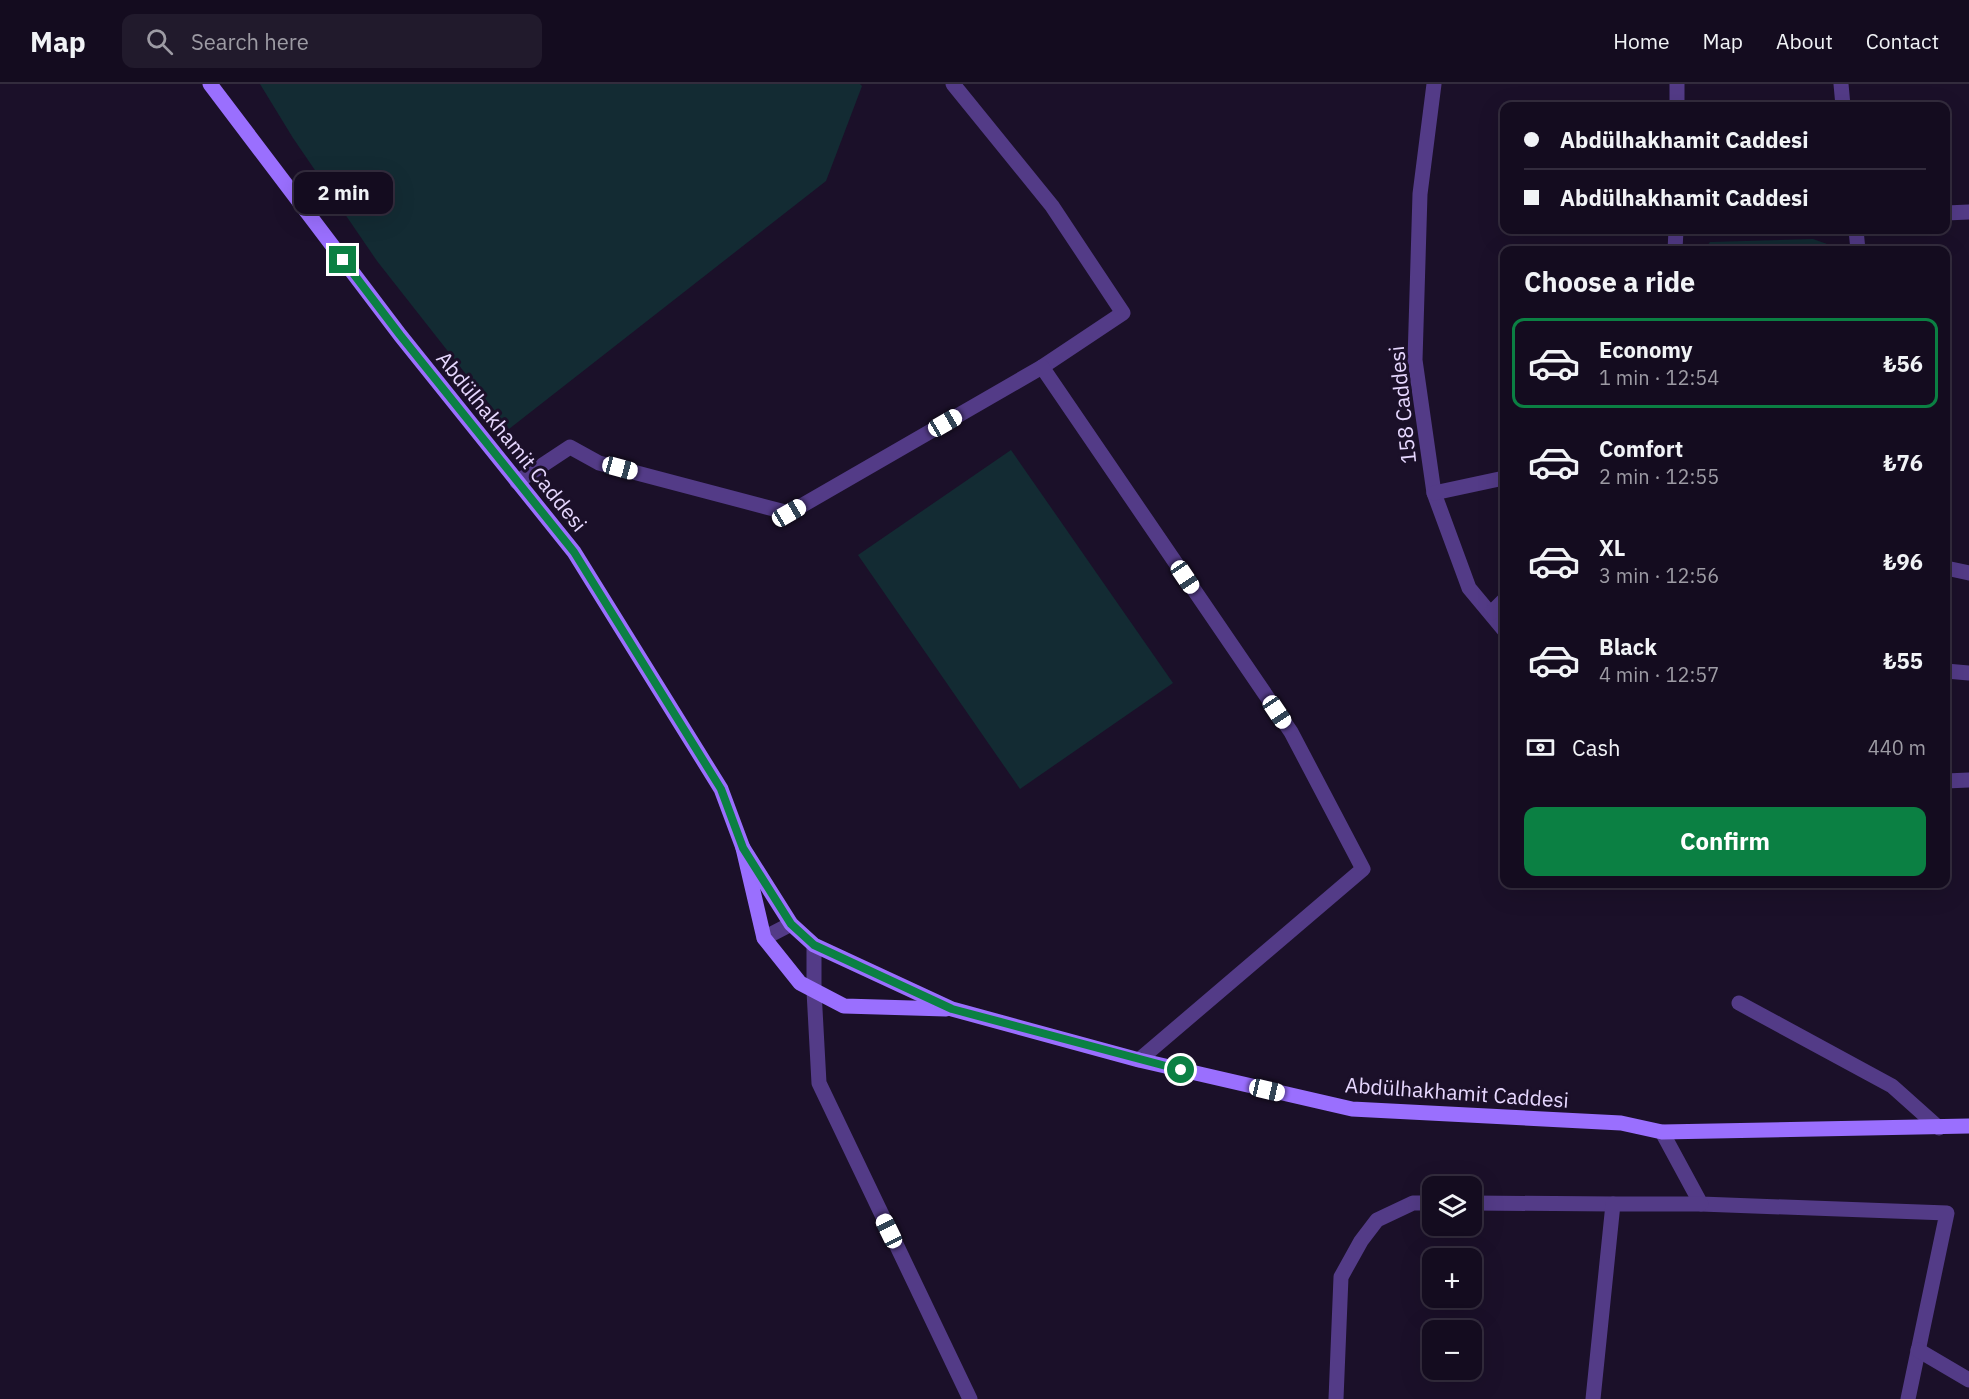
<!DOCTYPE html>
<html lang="en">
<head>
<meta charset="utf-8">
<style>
	:root { --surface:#140c1f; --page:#211a2c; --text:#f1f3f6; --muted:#9d9ba4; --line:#332c3d; --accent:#0b8043 }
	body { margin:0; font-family:"IBM Plex Sans",sans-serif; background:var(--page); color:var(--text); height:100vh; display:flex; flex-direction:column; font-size:22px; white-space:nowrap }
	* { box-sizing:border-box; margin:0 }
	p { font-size:20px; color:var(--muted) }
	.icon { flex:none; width:33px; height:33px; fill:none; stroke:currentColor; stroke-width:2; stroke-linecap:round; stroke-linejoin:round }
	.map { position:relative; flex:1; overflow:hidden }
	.side { position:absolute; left:1500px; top:162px; width:450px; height:642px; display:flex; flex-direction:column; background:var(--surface); border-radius:12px; box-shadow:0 6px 24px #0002,0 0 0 2px var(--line) }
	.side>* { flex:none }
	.guide { position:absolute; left:1500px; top:18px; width:450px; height:132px; border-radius:12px; box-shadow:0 6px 24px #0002,0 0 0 2px var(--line); display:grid; align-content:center; height:132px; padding:0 24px; background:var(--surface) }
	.buttons { position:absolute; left:1422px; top:1092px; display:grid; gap:12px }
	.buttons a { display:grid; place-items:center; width:60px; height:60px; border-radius:12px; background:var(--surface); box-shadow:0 6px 24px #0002,0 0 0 2px var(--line); font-size:30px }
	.end { position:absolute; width:27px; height:27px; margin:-14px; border:8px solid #0b8043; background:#fff; box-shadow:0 0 0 3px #fff }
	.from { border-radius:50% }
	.bubble { position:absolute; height:42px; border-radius:12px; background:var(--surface); box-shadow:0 6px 24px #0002,0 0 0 2px var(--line); font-size:20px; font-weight:800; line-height:42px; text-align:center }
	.car { position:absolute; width:18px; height:36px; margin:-18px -9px; border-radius:8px; box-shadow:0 0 4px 2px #0007; background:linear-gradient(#fff 24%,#345 0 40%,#fff 0 76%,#345 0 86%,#fff 0) }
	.guide b { display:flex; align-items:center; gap:21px; height:57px; font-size:22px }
	.guide b+b { border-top:2px solid var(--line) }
	.guide i { width:15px; height:15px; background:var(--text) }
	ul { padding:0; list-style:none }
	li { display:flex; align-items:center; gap:18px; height:90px; margin:0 12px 9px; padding:0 12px; border:3px solid transparent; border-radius:12px }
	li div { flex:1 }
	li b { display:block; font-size:22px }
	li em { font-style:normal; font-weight:800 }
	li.active { border-color:var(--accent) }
	li>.icon { width:54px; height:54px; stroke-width:1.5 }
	h2 { padding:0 24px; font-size:27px; line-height:72px }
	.pay { display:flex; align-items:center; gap:15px; height:66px; padding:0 24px; font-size:22px }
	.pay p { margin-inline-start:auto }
	.action { display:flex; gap:12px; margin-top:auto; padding:12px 24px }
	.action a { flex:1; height:69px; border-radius:12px; background:var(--accent); color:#fff; font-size:24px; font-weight:800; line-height:69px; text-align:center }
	header { display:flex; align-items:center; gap:36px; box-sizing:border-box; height:84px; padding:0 30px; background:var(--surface); border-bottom:2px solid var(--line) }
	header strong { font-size:28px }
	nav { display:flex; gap:33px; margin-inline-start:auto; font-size:21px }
	.search { width:420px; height:54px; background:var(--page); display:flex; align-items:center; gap:15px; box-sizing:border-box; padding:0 21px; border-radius:12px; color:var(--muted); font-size:22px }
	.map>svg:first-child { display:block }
	.green { fill:#132b33 }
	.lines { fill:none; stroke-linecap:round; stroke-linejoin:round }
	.minor { stroke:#533b87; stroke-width:15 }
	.secondary { stroke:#9a6ffe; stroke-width:15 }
	.route { stroke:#0b8043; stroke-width:8 }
	.labels { text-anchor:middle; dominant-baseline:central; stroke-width:6; stroke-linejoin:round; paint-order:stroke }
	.street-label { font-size:21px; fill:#e7d8ff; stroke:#1b1029 }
</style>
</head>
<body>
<header>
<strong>Map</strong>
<div class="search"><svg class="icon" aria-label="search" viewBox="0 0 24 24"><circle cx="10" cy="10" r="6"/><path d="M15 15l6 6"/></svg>Search here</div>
<nav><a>Home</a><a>Map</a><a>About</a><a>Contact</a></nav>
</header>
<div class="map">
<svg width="1969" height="1315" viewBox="0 0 1969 1315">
	<rect width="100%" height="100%" fill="#1b1029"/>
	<g class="green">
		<polygon points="260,0 860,0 862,2 826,97 509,345 377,177 293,54"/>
		<polygon points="1813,155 1844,166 1704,166 1710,158"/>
		<polygon points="1011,366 1173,599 1020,705 858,471"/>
	</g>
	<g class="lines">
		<g class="minor">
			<polyline points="953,0 1052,122 1123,229 1042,283"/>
			<polyline points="1434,0 1420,110 1415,276 1434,409 1469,504 1504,546"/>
			<polyline points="1841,0 1843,22"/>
			<polyline points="1677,22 1677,0"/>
			<polyline points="1946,129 1969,128"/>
			<polyline points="1856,146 1858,166"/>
			<polyline points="1675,166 1676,146"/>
			<polyline points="517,398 570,363 599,379 789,429 1042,283 1291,648 1363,785 1139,976"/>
			<polyline points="1434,409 1504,394"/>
			<polyline points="1946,484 1969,489"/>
			<polyline points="1491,529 1504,516"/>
			<polyline points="1946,587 1969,589"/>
			<polyline points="1946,697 1969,696"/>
			<polyline points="764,854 791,840"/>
			<polyline points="814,861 814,907 819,999 970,1315"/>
			<polyline points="1739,919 1892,1002 1939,1044"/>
			<polyline points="1662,1048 1701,1120 1947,1129 1908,1315"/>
			<polyline points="1472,1119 1613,1120"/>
			<polyline points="1918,1266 1969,1296"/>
			<polyline points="1336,1315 1341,1193 1361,1157 1377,1136 1413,1119 1432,1119"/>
			<polyline points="1593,1315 1613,1120 1701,1120"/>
		</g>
		<g class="secondary">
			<polyline points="210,0 400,251 574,468 721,705 743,764 764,854 800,899 844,922 946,925"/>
			<polyline points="743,764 791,840 814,861 952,925 1139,976 1352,1025 1621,1039 1662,1048 1969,1042"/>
		</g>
	</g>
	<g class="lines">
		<polyline class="route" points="343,176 400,251 574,468 721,705 743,764 791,840 814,861 952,925 1181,986"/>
	</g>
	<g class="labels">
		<g class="street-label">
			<text transform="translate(1402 321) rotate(-96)">158 Caddesi</text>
			<text transform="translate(512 357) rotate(51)">Abdülhakhamit Caddesi</text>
			<text transform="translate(1457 1008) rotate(4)">Abdülhakhamit Caddesi</text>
		</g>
	</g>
</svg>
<div class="buttons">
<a><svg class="icon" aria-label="layers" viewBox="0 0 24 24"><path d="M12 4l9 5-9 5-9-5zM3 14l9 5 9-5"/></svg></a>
<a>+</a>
<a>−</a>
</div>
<i class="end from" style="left:1181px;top:986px"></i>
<i class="end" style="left:343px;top:176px"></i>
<div class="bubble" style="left:294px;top:88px;width:99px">2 min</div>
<i class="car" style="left:945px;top:339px;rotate:60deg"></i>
<i class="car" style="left:620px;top:384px;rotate:105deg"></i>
<i class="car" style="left:789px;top:429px;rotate:60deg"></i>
<i class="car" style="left:1185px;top:493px;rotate:146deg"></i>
<i class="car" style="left:1277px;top:628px;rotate:146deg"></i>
<i class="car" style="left:1267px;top:1006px;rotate:103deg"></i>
<i class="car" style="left:889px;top:1147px;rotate:334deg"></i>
<div class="guide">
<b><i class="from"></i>Abdülhakhamit Caddesi</b>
<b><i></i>Abdülhakhamit Caddesi</b>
</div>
<section class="side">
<h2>Choose a ride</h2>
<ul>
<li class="active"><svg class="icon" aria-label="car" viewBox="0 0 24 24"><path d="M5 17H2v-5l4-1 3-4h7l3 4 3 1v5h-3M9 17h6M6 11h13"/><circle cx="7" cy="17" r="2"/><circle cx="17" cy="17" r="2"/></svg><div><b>Economy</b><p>1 min · 12:54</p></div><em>₺56</em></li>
<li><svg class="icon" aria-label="car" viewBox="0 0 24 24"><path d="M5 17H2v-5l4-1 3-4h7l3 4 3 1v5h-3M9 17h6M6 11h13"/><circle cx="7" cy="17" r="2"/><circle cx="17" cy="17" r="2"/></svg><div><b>Comfort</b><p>2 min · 12:55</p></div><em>₺76</em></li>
<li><svg class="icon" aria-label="car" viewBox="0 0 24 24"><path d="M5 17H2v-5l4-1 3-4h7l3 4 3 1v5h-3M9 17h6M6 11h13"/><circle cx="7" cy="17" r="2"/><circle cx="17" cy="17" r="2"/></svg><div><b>XL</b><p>3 min · 12:56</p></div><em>₺96</em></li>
<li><svg class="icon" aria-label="car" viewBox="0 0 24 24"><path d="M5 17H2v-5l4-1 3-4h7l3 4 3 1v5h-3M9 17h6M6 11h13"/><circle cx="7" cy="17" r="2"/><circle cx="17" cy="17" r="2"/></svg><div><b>Black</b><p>4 min · 12:57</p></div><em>₺55</em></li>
</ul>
<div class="pay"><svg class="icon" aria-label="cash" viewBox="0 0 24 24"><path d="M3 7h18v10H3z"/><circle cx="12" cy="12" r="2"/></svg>Cash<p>440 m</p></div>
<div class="action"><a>Confirm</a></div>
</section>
</div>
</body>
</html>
